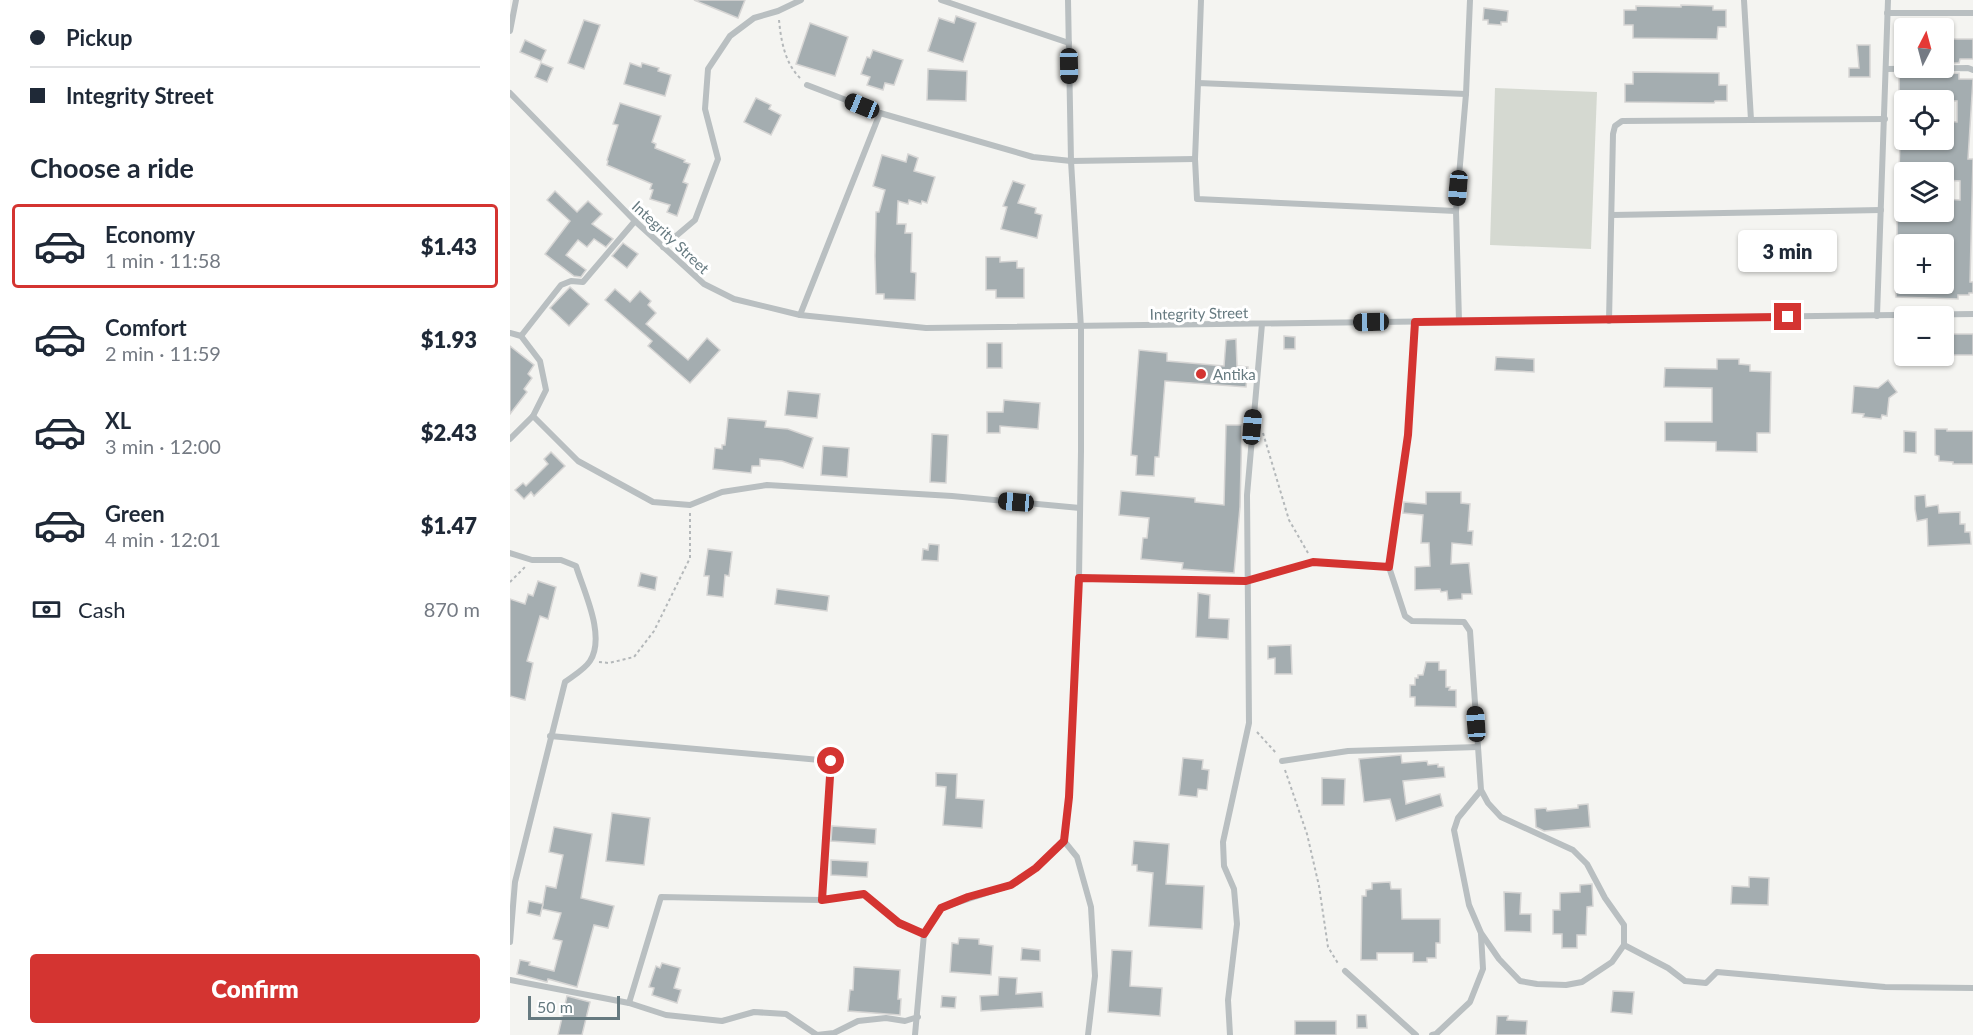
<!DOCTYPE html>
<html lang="en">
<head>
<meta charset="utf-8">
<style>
	:root { --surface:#fff; --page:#f6f6f7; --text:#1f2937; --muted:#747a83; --line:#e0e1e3; --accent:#d43431 }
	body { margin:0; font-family:Lato,sans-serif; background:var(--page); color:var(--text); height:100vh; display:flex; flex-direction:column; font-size:22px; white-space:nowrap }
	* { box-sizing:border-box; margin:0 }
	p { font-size:20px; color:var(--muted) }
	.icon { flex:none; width:33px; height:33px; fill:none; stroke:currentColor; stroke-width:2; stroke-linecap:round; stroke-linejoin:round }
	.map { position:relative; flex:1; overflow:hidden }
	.panel { display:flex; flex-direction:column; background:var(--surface); width:510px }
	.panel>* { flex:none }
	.banner { display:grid; align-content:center; height:132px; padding:0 30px; background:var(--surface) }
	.needle { width:39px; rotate:6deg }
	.tools { position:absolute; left:1384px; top:18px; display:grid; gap:12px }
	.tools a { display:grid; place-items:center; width:60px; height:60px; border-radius:6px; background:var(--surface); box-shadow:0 2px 4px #0004; font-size:30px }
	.scale { position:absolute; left:18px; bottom:15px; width:92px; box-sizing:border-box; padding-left:6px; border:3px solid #667a80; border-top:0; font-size:16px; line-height:21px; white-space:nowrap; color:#667a80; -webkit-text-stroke:4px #fff; paint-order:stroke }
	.end { position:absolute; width:27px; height:27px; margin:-14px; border:8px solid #d43431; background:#fff; box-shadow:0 0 0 3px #fff }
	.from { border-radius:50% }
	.bubble { position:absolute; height:42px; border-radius:6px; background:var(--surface); box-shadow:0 2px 4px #0004; font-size:20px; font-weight:800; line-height:42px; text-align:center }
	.car { position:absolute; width:18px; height:36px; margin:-18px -9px; border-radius:8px; box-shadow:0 0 4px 2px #0007; background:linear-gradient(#222 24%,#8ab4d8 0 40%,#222 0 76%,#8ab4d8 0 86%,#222 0) }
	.banner b { display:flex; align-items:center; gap:21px; height:57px; font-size:22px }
	.banner b+b { border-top:2px solid var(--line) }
	.banner i { width:15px; height:15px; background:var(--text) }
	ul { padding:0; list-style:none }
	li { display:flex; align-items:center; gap:18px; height:84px; margin:0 12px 9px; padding:0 18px; border:3px solid transparent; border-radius:6px }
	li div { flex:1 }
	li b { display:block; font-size:22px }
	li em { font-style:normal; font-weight:800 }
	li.selected { border-color:var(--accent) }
	li>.icon { width:54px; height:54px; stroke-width:1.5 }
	h2 { padding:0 30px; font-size:27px; line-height:72px }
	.pay { display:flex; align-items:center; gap:15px; height:66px; padding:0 30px; font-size:22px }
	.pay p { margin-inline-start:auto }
	.button { display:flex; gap:12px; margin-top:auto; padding:12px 30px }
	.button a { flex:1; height:69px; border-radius:6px; background:var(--accent); color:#fff; font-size:24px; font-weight:800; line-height:69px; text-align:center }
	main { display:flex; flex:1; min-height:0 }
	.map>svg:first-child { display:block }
	.green { fill:#d5d9d1 }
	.building { fill:#a4adb0; stroke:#d6d5d4; stroke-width:1.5 }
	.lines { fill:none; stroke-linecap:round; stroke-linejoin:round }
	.path { stroke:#b4b8ba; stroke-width:2; stroke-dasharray:3 3; stroke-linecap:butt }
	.minor { stroke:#b9bfc1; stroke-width:6 }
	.route { stroke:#d43431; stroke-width:8 }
	.poi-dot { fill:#d43431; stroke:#fff; stroke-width:2 }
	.labels { text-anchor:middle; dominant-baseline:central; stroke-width:6; stroke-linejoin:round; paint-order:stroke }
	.street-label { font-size:15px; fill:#667a80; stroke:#fff }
	.poi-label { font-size:15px; fill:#667a80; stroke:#fff; text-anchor:start }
</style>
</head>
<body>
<main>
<section class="panel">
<div class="banner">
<b><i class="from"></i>Pickup</b>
<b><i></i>Integrity Street</b>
</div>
<h2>Choose a ride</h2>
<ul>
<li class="selected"><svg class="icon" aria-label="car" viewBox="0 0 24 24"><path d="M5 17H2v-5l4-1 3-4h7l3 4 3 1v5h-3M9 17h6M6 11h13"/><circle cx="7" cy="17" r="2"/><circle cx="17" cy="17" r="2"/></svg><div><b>Economy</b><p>1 min · 11:58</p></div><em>$1.43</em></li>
<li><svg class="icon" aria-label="car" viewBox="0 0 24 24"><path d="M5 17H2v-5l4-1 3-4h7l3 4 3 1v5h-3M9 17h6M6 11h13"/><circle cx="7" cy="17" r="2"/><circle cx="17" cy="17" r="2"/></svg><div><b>Comfort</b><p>2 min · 11:59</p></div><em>$1.93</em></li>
<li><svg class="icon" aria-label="car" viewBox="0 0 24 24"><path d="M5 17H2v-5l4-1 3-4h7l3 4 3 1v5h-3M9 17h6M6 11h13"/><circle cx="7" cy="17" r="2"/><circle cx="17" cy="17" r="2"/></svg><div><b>XL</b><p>3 min · 12:00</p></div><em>$2.43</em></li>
<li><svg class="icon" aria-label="car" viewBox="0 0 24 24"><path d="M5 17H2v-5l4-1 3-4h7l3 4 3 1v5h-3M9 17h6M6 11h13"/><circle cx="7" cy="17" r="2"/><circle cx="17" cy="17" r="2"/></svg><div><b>Green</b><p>4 min · 12:01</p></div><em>$1.47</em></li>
</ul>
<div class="pay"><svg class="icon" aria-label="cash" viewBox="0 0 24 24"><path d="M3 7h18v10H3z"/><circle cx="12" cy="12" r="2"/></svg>Cash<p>870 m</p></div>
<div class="button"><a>Confirm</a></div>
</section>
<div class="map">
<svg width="1463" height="1035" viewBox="0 0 1463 1035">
	<rect width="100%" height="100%" fill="#f4f4f1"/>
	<polygon class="green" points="985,88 1087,92 1081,249 980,245"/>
	<g class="building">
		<polygon points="184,0 235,0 228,18"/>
		<polygon points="1171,5 1203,6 1203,10 1216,10 1216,27 1208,27 1207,39 1123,38 1123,25 1114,25 1114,10 1126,10 1126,6 1171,7"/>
		<polygon points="974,8 998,11 997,22 991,22 991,25 978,24 978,20 973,20"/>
		<polygon points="446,16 466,23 453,62 418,51 429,18 444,23"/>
		<polygon points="74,20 90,25 74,69 58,63"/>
		<polygon points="300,23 338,37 325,76 286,64"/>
		<polygon points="1434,39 1463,39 1463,59 1450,59 1449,63 1434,63"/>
		<polygon points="15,40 36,50 31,61 10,52"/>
		<polygon points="1347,45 1360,45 1360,77 1339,77 1339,68 1349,68"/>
		<polygon points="363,50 393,60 384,85 375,83 373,90 357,85 360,77 351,74 357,57 360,58"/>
		<polygon points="31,63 43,68 37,82 25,77"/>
		<polygon points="120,63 131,67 132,63 149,68 148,71 161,75 155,96 114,84"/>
		<polygon points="418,69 457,71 456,101 417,100"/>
		<polygon points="1123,72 1209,73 1209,85 1217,85 1217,101 1205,101 1204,103 1115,102 1115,84 1123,84"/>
		<polygon points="1449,73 1449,79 1463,79 1458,159 1463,159 1460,282 1463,282 1463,293 1459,293 1459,295 1448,295 1448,299 1386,297 1386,284 1434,284 1434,244 1387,244 1387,212 1434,212 1434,199 1450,200 1450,181 1434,180 1434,172 1389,172 1390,140 1434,140 1434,121 1447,122 1447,101 1389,99 1389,75 1434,76 1434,74"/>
		<polygon points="246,98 261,105 259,109 271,115 261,135 234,122"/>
		<polygon points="110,103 151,116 142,142 146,144 145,148 175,160 174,162 180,164 173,182 178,184 167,216 157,212 160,205 140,199 143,190 140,189 142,184 97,165 98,161 97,160 108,125 103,124"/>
		<polygon points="398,154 408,158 404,171 425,177 417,203 412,201 411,204 399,200 398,204 388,201 387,224 396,224 395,233 402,233 401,272 406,273 405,300 374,299 374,294 366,294 365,256 366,212 369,212 375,190 363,186 372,155 396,162"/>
		<polygon points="503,181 515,185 508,203 526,208 525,213 532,215 527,238 491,229 497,207 493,206"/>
		<polygon points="45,191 67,212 78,201 92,214 82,224 103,239 96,247 84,239 77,247 68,240 56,255 76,270 71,277 64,276 35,254 60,221 37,200"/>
		<polygon points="113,243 128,254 117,268 102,256"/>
		<polygon points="476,257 490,257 490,262 507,261 507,268 514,268 514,298 486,298 486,290 476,290"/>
		<polygon points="60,287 79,304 59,326 40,308"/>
		<polygon points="105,289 120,302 130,291 141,301 138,305 146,313 136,324 178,360 197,338 210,350 180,383 138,346 142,341 95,300"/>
		<rect x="1434" y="334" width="29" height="21"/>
		<polygon points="774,336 785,337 785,349 774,349"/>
		<polygon points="726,339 727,366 738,367 736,387 655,381 649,457 645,457 644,476 626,475 627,456 621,455 629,350 657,353 657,361 714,366 716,340"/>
		<rect x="477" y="343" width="15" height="25"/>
		<polygon points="0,346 24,365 18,374 22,378 14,389 17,392 0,414"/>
		<polygon points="986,357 1024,359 1024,372 985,370"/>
		<polygon points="1207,359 1229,359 1229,364 1240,365 1240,371 1261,372 1260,433 1247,433 1247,452 1206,451 1206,442 1155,441 1155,422 1202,422 1202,388 1154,387 1155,368 1207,369"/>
		<polygon points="1378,380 1387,392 1379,398 1377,416 1372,415 1371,419 1353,417 1354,414 1342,413 1344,386 1368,388"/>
		<polygon points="278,391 310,394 307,418 275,415"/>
		<polygon points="494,400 530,403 528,429 490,426 490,433 477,433 477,412 493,412"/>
		<polygon points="218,418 256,421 255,427 278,429 303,438 293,468 272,461 250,459 250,466 242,466 241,473 203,469 205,448 212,449 212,445 215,445"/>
		<polygon points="716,425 732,425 730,507 724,573 672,569 673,563 631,559 633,538 637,538 639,518 609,515 611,491 685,498 685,502 714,505"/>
		<polygon points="1425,429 1437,429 1437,431 1463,431 1463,464 1443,464 1443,462 1429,461 1429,456 1425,455"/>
		<polygon points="1394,431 1406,432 1406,453 1394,452"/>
		<polygon points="422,434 438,435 436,483 420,482"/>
		<polygon points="313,446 339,448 337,477 311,475"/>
		<polygon points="41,452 55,466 24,496 21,492 14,499 5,490 13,483 16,486 38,464 34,459"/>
		<polygon points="916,492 951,492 951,503 960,504 958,531 963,531 962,545 942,543 941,564 959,563 962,594 952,594 952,599 938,600 937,591 931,592 930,589 905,590 905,567 920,566 919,543 911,543 913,515 893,513 894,502 916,504"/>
		<polygon points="1415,495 1416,507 1428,505 1429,513 1450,512 1450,524 1455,524 1455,532 1460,532 1461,544 1418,546 1417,519 1407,521 1405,509 1405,496"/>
		<polygon points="419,544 429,545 428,561 412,560 413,549 418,550"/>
		<polygon points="198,549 222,552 219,576 215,575 213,597 197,595 199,576 194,576"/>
		<polygon points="131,573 147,577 145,590 128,586"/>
		<polygon points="28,581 46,587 38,619 30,616 17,661 23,663 15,700 0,696 0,599 15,604 18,594 23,596"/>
		<polygon points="267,589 319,596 317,611 265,604"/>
		<polygon points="688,593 700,595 699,618 719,619 718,639 686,637"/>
		<polygon points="781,645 782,674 765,674 765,658 758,659 758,646"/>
		<polygon points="916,662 929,662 929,670 936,670 936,687 940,687 939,690 946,690 946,707 905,706 905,697 900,697 900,685 905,685 905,678 908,678 908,675 913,675"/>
		<polygon points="891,755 892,763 917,761 918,765 928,764 928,767 934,767 935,777 893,781 896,804 930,794 933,806 886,821 880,799 854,802 849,759"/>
		<polygon points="673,758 693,760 692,769 699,770 697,790 688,789 687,797 669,795"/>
		<polygon points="426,773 447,774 446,798 474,800 472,828 433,825 436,787 426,786"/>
		<polygon points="812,778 835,779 834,805 812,805"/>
		<polygon points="1078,804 1080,827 1034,831 1026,827 1025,809 1036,808 1037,811 1068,808 1068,805"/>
		<polygon points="102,813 140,818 134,865 96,861"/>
		<polygon points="322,826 366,829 365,844 321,841"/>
		<polygon points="44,827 82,834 71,898 104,906 98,928 84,925 67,987 38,979 37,982 7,974 10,960 20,962 19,965 44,971 52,941 43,939 51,913 32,909 36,886 46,888 53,855 39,852"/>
		<polygon points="624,841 659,844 656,884 694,886 692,929 639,926 643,873 627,871 627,865 622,865"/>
		<polygon points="321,860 358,862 357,877 321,875"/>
		<polygon points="1239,877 1259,878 1258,905 1221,904 1222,886 1239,887"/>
		<polygon points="880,882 881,889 891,889 892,919 930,919 930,943 926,943 926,958 917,958 917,962 903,962 903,953 867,953 867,960 851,960 852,896 856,896 856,890 862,889 862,883"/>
		<polygon points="1082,884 1083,906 1077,907 1076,935 1067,935 1067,948 1052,948 1052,934 1043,934 1043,910 1050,910 1050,893 1070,892 1070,885"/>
		<polygon points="994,892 1011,893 1010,914 1021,914 1021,932 995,931"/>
		<polygon points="19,901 33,904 30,916 17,913"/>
		<polygon points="449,938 469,939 469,944 483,946 481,975 440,972 442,943 448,944"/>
		<polygon points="512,948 530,950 530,961 511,960"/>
		<polygon points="602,950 622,951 620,986 652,988 650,1016 598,1012"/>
		<polygon points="152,963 170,968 164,988 171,990 167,1003 142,995 144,988 139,987 146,966 150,968"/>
		<polygon points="344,967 390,970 388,999 391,999 390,1015 338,1011 340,990 343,990"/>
		<polygon points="489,977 507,978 506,994 532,992 533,1007 471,1011 470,996 488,995"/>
		<polygon points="1103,991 1124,992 1122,1014 1101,1012"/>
		<polygon points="57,996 80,1002 72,1035 48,1035"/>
		<polygon points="432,996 446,997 445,1008 431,1007"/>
		<polygon points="847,1015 856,1015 857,1028 847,1028"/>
		<polygon points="987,1016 998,1016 997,1020 1017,1021 1016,1035 986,1035"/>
		<rect x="785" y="1021" width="41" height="14"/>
	</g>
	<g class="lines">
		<g class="path">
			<path d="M269,20C271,41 275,63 290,78"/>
			<polyline points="753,433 779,520 798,553"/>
			<polyline points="0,582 15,567"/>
			<polyline points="89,662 99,663 124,657 144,631 180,558 180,513"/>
			<polyline points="747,732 767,754"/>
			<polyline points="775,770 797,834 809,886 818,947 829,965"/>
		</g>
		<g class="minor">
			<polyline points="431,0 559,43"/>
			<polyline points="1234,0 1241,120 1375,119"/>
			<polyline points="1377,13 1463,13"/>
			<polyline points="0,31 6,0"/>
			<polyline points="1376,69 1458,68 1463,70"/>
			<polyline points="688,83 691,0"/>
			<polyline points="297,85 370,113 523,157 561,161 685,159"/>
			<polyline points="0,93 125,221 194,284 224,299 290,315 416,328 1463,314"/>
			<polyline points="946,211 687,199 685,159 688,83 956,94"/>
			<polyline points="1102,215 1371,210"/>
			<polyline points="153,247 185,220 208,159 195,109 198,69 220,36 244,18 268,11 291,0"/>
			<polyline points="290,315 370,113"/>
			<polyline points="1367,316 1378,0"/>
			<polyline points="949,321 946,211 956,94 960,0"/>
			<polyline points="1099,321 1103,134 1105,126 1112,121 1241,120"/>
			<polyline points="905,322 898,435 879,567 895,616 902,621 954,622 960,631 971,790 978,803 991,817 1063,850 1077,864 1095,898 1114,925 1114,945 1102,962 1072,982 1056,985 1027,984 1010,981 989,959 971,933 959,905 944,830 948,818 971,790"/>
			<polyline points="0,333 11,336 30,361 36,390 23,416 0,439"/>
			<polyline points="11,336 51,285 61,281 73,282 125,221"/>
			<polyline points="23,416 68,461 143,502 180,505 212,492 257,485 442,496 570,508"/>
			<path d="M0,553L22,560H51L66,566C74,592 96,636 80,661C75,669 63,676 55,682L5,882L0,942"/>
			<polyline points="569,578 736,581 803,562 879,567"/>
			<polyline points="40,736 321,761 312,900"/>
			<polyline points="772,761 838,751 968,747"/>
			<polyline points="554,841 567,857 581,907 585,976 578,1035"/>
			<polyline points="1114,945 1158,968 1175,981 1196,983 1207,972 1375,987 1463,988"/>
			<polyline points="835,971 906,1035"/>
			<polyline points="0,980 119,1003 156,1015 212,1021 244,1012 276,1014 307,1035 324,1033 348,1021 376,1018 395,1021 408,1017"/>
			<polyline points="119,1003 151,897 312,900 354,894 389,923 414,934"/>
			<polyline points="405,1035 414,934 431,908 501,885 526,868 554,841 559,797 569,578 571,451 571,328 561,161 558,0"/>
			<polyline points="720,1035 718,1000 727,924 724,889 714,866 713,842 739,723 737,495 752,324"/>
			<polyline points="922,1035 926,1034 960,1002 973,969 971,934"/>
		</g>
	</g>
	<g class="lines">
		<polyline class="route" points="321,761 312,900 354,894 389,923 414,934 431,908 458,897 501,885 526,868 554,841 559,797 569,578 736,581 803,562 879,567 898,435 905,322 1278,317"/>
	</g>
	<circle class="poi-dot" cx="691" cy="374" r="6"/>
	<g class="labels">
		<g class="street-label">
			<text transform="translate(161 237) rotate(43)">Integrity Street</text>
			<text transform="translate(689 313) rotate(-1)">Integrity Street</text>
		</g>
		<g class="poi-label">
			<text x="703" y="374">Antika</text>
		</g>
	</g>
</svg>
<div class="tools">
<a><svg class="needle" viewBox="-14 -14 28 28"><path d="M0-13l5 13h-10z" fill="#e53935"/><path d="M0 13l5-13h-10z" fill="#747a83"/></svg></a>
<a><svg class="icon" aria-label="locate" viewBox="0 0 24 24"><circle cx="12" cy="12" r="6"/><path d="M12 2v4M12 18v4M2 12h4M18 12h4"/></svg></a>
<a><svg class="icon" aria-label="layers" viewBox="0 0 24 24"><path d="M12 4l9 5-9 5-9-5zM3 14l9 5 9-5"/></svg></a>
<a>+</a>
<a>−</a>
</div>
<div class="scale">50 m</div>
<i class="end from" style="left:321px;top:761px"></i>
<i class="end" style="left:1278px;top:317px"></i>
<div class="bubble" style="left:1228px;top:230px;width:99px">3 min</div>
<i class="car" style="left:559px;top:66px;rotate:179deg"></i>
<i class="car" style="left:352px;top:106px;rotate:292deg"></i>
<i class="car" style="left:948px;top:188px;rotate:185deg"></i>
<i class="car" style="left:861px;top:322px;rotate:269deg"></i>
<i class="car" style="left:742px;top:427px;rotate:5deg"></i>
<i class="car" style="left:506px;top:502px;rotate:275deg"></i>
<i class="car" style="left:966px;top:724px;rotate:356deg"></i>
</div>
</main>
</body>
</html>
